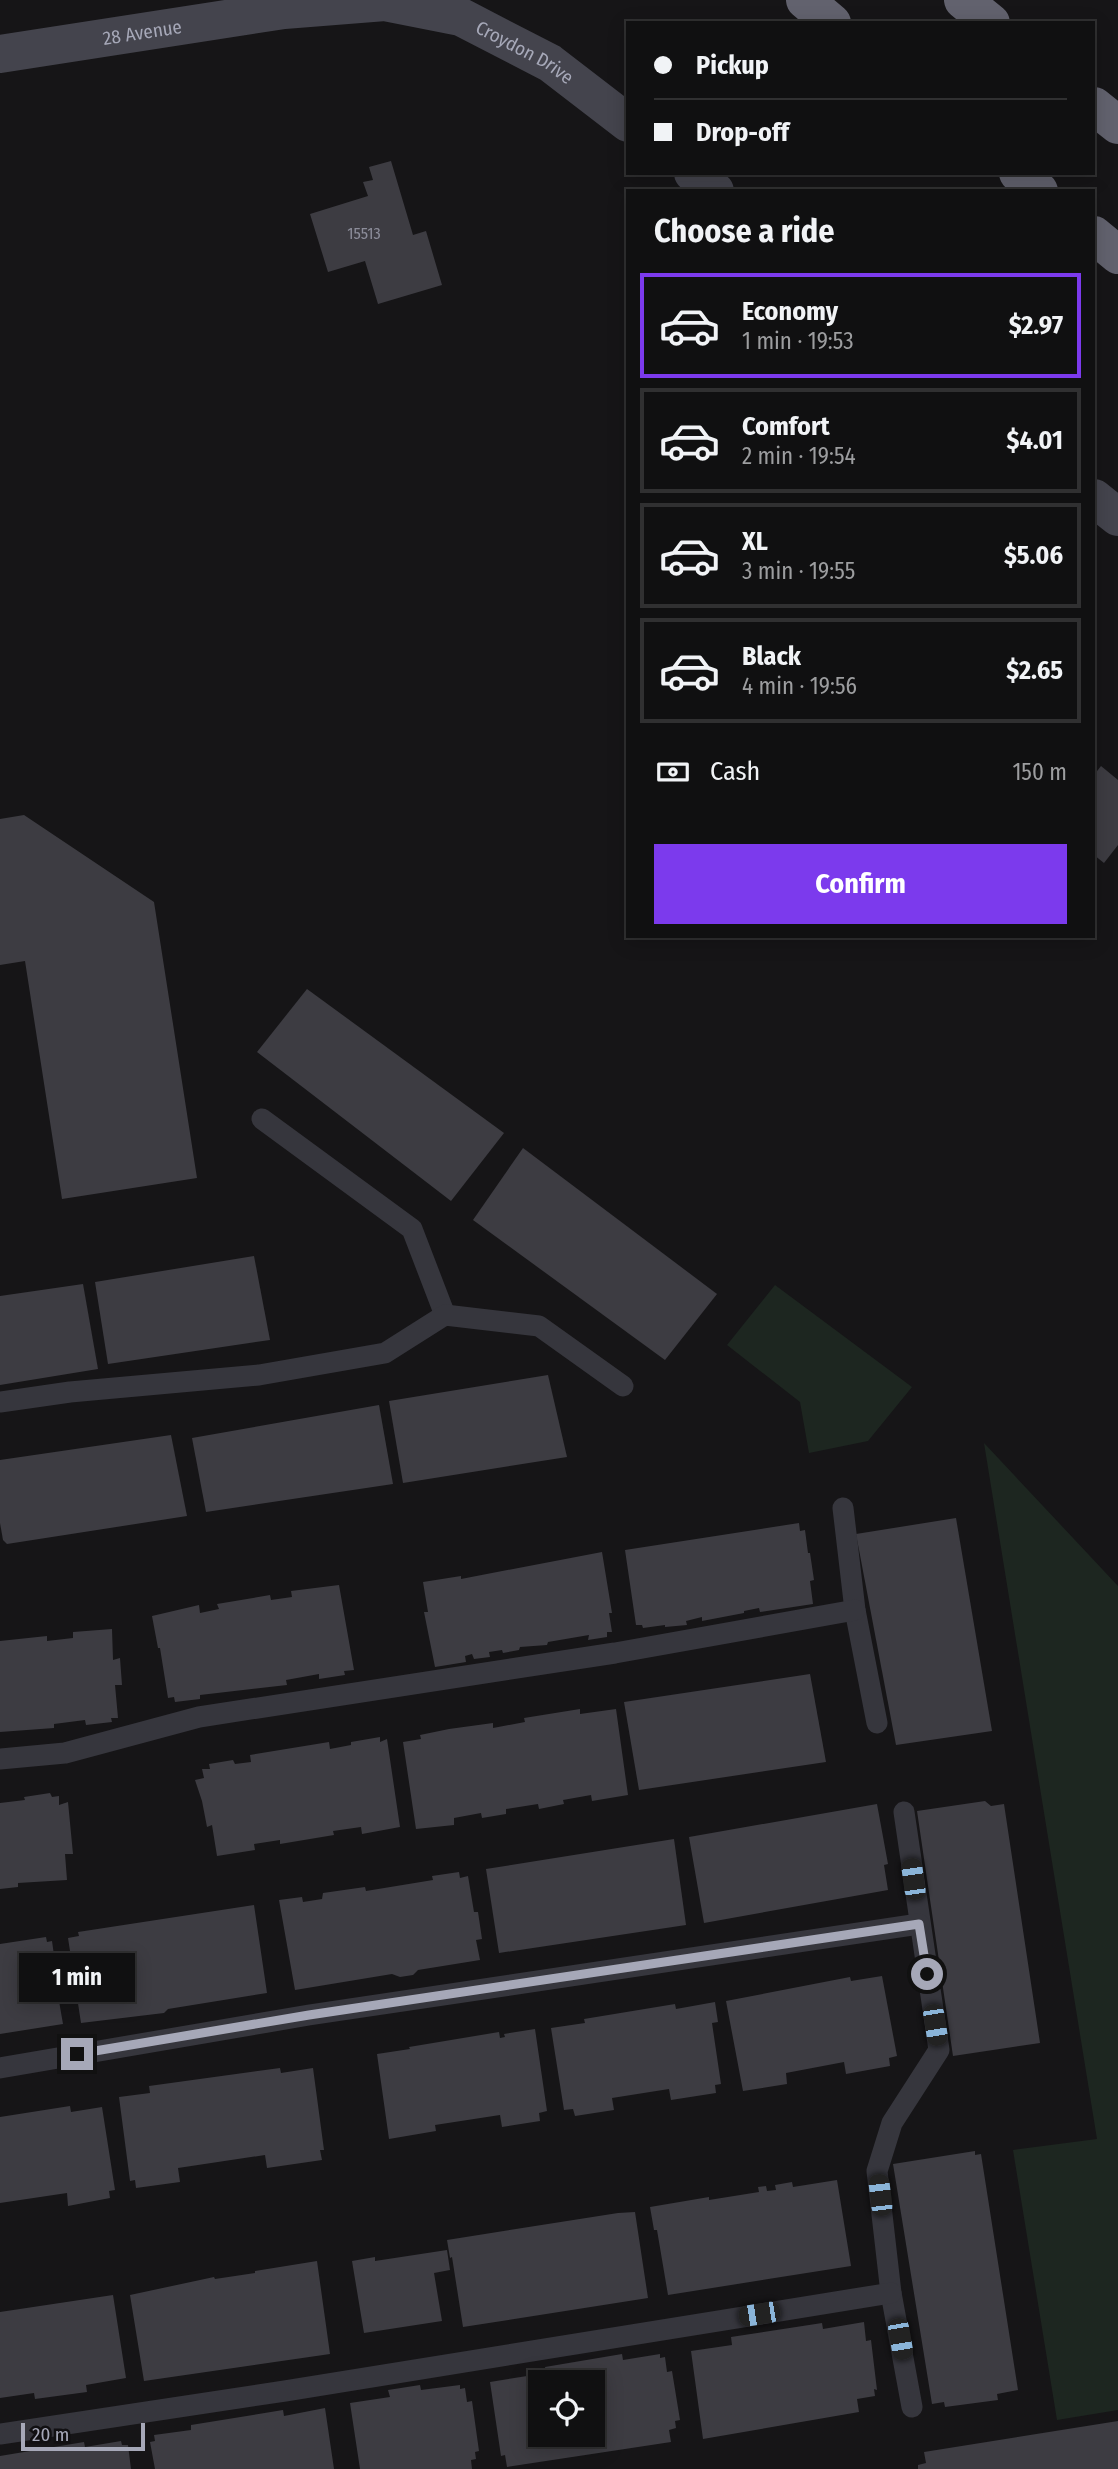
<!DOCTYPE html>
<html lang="en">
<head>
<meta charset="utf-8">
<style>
	:root { --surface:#101011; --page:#1e1e1f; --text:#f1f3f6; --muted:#9c9d9f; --line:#303031; --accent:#7c3aed }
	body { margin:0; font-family:"Fira Sans Condensed",sans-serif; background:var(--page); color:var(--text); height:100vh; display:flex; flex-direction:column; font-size:26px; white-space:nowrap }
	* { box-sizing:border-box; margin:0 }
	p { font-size:23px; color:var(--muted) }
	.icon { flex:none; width:38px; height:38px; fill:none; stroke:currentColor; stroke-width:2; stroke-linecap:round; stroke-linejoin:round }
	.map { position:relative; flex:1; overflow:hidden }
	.sheet { position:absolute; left:626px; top:189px; width:469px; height:749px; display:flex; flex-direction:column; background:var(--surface); border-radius:0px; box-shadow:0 4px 18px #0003,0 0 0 2px var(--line) }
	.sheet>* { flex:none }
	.banner { position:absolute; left:626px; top:21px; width:469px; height:154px; border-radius:0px; box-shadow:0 4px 18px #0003,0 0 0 2px var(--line); display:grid; align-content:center; height:154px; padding:0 28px; background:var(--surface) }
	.controls { position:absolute; left:528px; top:2370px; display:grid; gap:14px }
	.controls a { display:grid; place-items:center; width:77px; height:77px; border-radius:0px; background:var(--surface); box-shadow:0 4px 18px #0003,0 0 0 2px var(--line); font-size:35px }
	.scale { position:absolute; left:21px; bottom:18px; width:124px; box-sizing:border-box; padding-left:7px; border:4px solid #a6a8b8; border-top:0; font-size:19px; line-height:24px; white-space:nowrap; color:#a6a8b8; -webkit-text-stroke:5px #111012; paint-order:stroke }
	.end { position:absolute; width:32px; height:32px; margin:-16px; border:9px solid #a6a8b8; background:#111; box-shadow:0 0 0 4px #111 }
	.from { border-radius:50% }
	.bubble { position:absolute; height:49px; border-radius:0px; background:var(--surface); box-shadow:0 4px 18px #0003,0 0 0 2px var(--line); font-size:23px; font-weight:700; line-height:49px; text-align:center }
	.car { position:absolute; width:21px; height:42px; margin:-21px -10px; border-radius:9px; box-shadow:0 0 5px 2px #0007; background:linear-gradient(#222 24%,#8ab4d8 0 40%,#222 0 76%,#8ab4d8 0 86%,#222 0) }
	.banner b { display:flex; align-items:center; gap:24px; height:66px; font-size:26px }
	.banner b+b { border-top:2px solid var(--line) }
	.banner i { width:18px; height:18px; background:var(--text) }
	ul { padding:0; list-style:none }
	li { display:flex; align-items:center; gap:21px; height:105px; margin:0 14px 10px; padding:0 14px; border:4px solid var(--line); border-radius:0px }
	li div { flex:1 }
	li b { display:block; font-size:26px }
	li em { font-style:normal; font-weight:700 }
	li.on { border-color:var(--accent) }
	li>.icon { width:63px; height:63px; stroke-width:1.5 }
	h2 { padding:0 28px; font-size:32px; line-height:84px }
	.pay { display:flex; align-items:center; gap:18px; height:77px; padding:0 28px; font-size:26px }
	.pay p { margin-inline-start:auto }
	.button { display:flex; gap:14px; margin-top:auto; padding:14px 28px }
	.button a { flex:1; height:80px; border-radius:0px; background:var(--accent); color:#fff; font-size:28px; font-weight:700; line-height:80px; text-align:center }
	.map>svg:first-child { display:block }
	.green { fill:#1d2620 }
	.building { fill:#3d3c42; fill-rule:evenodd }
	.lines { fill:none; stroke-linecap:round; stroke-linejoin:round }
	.lane { stroke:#36363d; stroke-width:21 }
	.secondary { stroke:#44444d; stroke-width:38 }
	.highway { stroke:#62626e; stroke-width:38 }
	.route { stroke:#a6a8b8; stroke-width:9 }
	.labels { text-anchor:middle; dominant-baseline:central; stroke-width:5; stroke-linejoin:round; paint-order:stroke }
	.number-label { font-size:16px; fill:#8c8d9a }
	.street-label { font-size:19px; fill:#a6a8b8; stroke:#111012 }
</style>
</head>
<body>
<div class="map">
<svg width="1118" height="2469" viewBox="0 0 1118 2469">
	<rect width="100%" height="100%" fill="#161517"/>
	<g class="green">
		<polygon points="775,1285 912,1387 868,1441 809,1453 800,1402 727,1345"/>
		<polygon points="984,1443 1118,1586 1118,2410 1057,2420 1013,2150 1097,2139"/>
	</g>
	<g class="building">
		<polygon points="391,161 413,235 426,231 442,285 378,304 365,261 328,272 310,214 368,196 363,182 373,180 369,167"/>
		<polygon points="1101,766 1118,780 1118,845 1104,863 1094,855 1094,775"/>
		<polygon points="24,815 154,902 197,1178 62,1199 25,961 0,965 0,819"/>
		<polygon points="307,989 504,1133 451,1201 257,1052"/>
		<polygon points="523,1148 717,1294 665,1360 473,1220"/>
		<polygon points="254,1256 270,1340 108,1364 95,1282"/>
		<polygon points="83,1284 98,1369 0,1385 0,1296"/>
		<polygon points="548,1375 567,1457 403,1483 389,1401"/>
		<polygon points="379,1405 393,1484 206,1512 192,1438"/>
		<polygon points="171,1435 187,1516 7,1544 3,1540 0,1523 0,1460"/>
		<polygon points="956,1518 992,1731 896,1745 856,1534"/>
		<polygon points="799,1523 800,1531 805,1530 808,1553 810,1553 814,1580 810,1581 813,1604 760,1612 759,1608 744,1611 744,1613 702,1621 702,1617 686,1621 687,1625 665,1627 665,1625 643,1628 642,1625 636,1625 625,1550"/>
		<polygon points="602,1552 612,1613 609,1613 612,1632 607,1632 607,1637 588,1640 589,1635 548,1642 547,1645 520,1647 519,1650 503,1653 502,1650 489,1652 490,1657 474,1659 472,1654 465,1656 466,1662 435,1667 424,1612 428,1612 423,1582 461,1576 461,1579"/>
		<polygon points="339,1585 354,1670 344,1671 345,1675 319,1679 319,1674 286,1680 287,1685 200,1695 200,1699 175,1702 174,1697 168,1698 160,1648 158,1648 152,1616 199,1605 200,1613 219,1609 217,1604 270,1595 271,1600 292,1597 291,1591"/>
		<polygon points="112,1629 113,1660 120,1658 122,1685 115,1685 118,1718 111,1718 112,1722 86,1725 85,1720 54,1724 54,1728 0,1732 0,1641 47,1636 47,1641 73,1638 73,1632"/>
		<polygon points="810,1674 826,1762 639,1790 624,1702"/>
		<polygon points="580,1709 580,1714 616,1709 628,1795 592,1801 591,1795 563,1800 564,1804 539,1809 538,1804 506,1809 506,1814 482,1818 481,1813 454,1818 454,1825 416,1829 403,1742 421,1739 420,1735 449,1729 493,1723 493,1728 525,1722 524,1718"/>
		<polygon points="380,1737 380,1742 387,1739 400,1827 362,1834 361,1827 333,1831 334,1835 280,1844 280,1840 254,1844 255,1850 217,1856 212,1825 207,1827 202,1801 195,1780 204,1778 202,1769 210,1769 209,1764 233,1760 235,1764 251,1762 250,1755 329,1742 330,1749 351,1745 351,1742"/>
		<polygon points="50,1793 52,1797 59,1796 59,1805 68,1802 73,1854 65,1854 67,1880 18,1883 18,1887 0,1889 0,1803 25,1800 24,1797"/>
		<polygon points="985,1801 991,1806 1004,1804 1040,2043 953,2056 917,1811"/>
		<polygon points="877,1804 888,1864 884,1865 888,1890 704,1923 689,1837"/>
		<polygon points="674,1839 686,1925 499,1953 486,1869"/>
		<polygon points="459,1872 460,1878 468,1876 474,1912 478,1912 482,1939 476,1940 480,1960 418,1970 413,1975 400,1977 392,1974 295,1990 279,1900 302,1897 303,1902 322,1899 323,1893 365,1887 366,1891 433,1880 432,1876"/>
		<polygon points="254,1905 267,1993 168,2009 164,2013 81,2023 68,1938 79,1936 78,1932"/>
		<polygon points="46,1937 47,1942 52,1941 57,1976 59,1976 63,2001 59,2001 63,2024 0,2034 0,1944"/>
		<polygon points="882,1976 897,2056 889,2058 890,2066 846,2074 844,2062 786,2073 787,2084 743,2091 726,2001 850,1977 851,1981"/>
		<polygon points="715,2002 718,2022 712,2023 721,2084 715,2085 716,2093 671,2100 669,2089 612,2098 614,2110 575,2116 573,2109 564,2110 551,2028 585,2023 584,2019 675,2004 676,2009"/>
		<polygon points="535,2029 547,2111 539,2113 540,2121 502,2127 500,2115 435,2125 436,2131 389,2139 377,2054 410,2049 409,2047 499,2032 500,2038 505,2037 504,2034"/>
		<polygon points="280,2068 281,2073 313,2068 324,2150 320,2150 322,2160 267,2168 265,2155 178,2168 180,2182 136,2188 135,2180 130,2181 119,2097 150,2093 149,2086"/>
		<polygon points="70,2106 71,2112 102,2107 115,2190 109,2191 110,2198 68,2206 67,2193 0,2203 0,2117"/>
		<polygon points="975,2151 975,2155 981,2154 1018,2390 997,2394 998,2400 945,2407 944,2402 932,2404 893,2164"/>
		<polygon points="837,2180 851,2266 668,2295 657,2230 654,2230 650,2207 709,2197 709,2200 759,2192 758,2187 766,2186 767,2191 776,2190 775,2185 792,2182 793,2187"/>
		<polygon points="635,2212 648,2298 463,2327 452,2257 450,2258 447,2240 618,2213"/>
		<polygon points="447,2250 450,2270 434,2273 442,2321 364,2333 352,2261 375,2257 375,2261"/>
		<polygon points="317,2261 330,2354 144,2381 130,2295 214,2277 215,2279 255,2273 255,2271"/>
		<polygon points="113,2295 126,2378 86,2385 87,2392 35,2399 34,2393 0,2398 0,2312"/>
		<polygon points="864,2322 866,2341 871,2340 877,2390 874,2389 875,2396 857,2399 859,2412 703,2439 691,2351 732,2345 731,2337 822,2323 823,2329"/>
		<path d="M622,2354L623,2360L660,2354V2358L665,2357L667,2372L672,2371L680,2420L675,2421L676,2428L669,2430L671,2442L507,2467L505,2455L501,2456L490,2382L546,2373L545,2367ZM541,2382H593V2434H541Z"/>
		<polygon points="420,2385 421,2390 460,2385 460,2389 465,2388 467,2402 472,2401 479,2451 475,2452 476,2459 471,2460 472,2469 360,2469 350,2403 390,2397 388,2390"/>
		<polygon points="325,2408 334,2469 155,2469 150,2442 155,2441 154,2435 191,2430 191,2425 283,2410 284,2416"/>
		<polygon points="1118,2421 1118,2469 918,2469 918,2465 926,2463 924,2452"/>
		<polygon points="121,2441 122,2445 128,2445 131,2469 0,2469 0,2456 84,2442 85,2447"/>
	</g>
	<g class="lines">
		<g class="lane">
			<polyline points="262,1119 412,1229 445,1315"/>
			<polyline points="0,1402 70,1392 259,1375 385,1353 445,1315 539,1326 623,1386"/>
			<polyline points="843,1508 855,1610 877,1723"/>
			<polyline points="0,1759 65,1753 199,1717 615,1653 855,1610"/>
			<polyline points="904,1812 939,2050 892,2123 877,2171 891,2293 912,2407"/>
			<polyline points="0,2068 309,2015 919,1924"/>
			<polyline points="0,2434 285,2391 891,2293"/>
		</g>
		<g class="secondary">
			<path id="s1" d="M0,54L284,10L385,2L461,17L550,63L628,123"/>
			<polyline points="693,173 715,191"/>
			<polyline points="1094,498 1118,517"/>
		</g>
		<g class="highway">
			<polyline points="805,0 832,23"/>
			<polyline points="963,0 991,23"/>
			<polyline points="1094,106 1118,125"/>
			<polyline points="1018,173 1039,191"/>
			<polyline points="1094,235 1118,255"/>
		</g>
	</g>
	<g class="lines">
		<polyline class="route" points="77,2054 309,2015 919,1924 927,1974"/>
	</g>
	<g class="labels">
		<g class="number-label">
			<text x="364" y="233">15513</text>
		</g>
		<g class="street-label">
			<text stroke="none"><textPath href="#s1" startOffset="144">28 Avenue</textPath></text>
			<text stroke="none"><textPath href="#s1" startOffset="539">Croydon Drive</textPath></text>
		</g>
	</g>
</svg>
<div class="controls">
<a><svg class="icon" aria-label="locate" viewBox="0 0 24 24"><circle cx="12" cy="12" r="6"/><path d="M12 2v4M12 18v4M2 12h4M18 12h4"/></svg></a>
</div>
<div class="scale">20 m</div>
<i class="end from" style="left:927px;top:1974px"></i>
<i class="end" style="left:77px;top:2054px"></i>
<div class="bubble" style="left:19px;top:1953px;width:116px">1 min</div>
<i class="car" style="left:913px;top:1879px;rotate:352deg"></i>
<i class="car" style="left:935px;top:2025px;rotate:171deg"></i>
<i class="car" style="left:880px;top:2195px;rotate:353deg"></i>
<i class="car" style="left:759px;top:2314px;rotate:261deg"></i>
<i class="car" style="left:900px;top:2339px;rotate:170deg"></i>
<div class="banner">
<b><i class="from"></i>Pickup</b>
<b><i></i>Drop-off</b>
</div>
<section class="sheet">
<h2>Choose a ride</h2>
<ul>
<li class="on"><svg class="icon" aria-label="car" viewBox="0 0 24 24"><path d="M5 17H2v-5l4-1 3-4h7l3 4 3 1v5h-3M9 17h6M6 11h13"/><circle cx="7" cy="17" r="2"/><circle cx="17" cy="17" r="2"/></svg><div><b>Economy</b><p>1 min · 19:53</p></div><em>$2.97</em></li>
<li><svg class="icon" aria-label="car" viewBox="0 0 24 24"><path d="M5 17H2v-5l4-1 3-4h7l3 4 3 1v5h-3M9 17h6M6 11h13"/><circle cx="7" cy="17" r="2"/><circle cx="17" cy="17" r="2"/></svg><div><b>Comfort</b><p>2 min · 19:54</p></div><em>$4.01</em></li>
<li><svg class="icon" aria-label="car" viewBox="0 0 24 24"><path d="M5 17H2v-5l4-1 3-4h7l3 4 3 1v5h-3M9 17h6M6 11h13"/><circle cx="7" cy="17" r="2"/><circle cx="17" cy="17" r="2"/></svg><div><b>XL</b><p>3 min · 19:55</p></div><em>$5.06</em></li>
<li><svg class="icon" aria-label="car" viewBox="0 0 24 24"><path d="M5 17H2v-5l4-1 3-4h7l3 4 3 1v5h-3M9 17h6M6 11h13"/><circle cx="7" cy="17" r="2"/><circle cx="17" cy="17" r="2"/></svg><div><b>Black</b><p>4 min · 19:56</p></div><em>$2.65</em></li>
</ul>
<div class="pay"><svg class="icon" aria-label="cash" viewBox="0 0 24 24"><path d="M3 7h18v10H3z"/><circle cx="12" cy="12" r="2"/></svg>Cash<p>150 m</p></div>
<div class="button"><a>Confirm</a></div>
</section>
</div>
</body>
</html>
